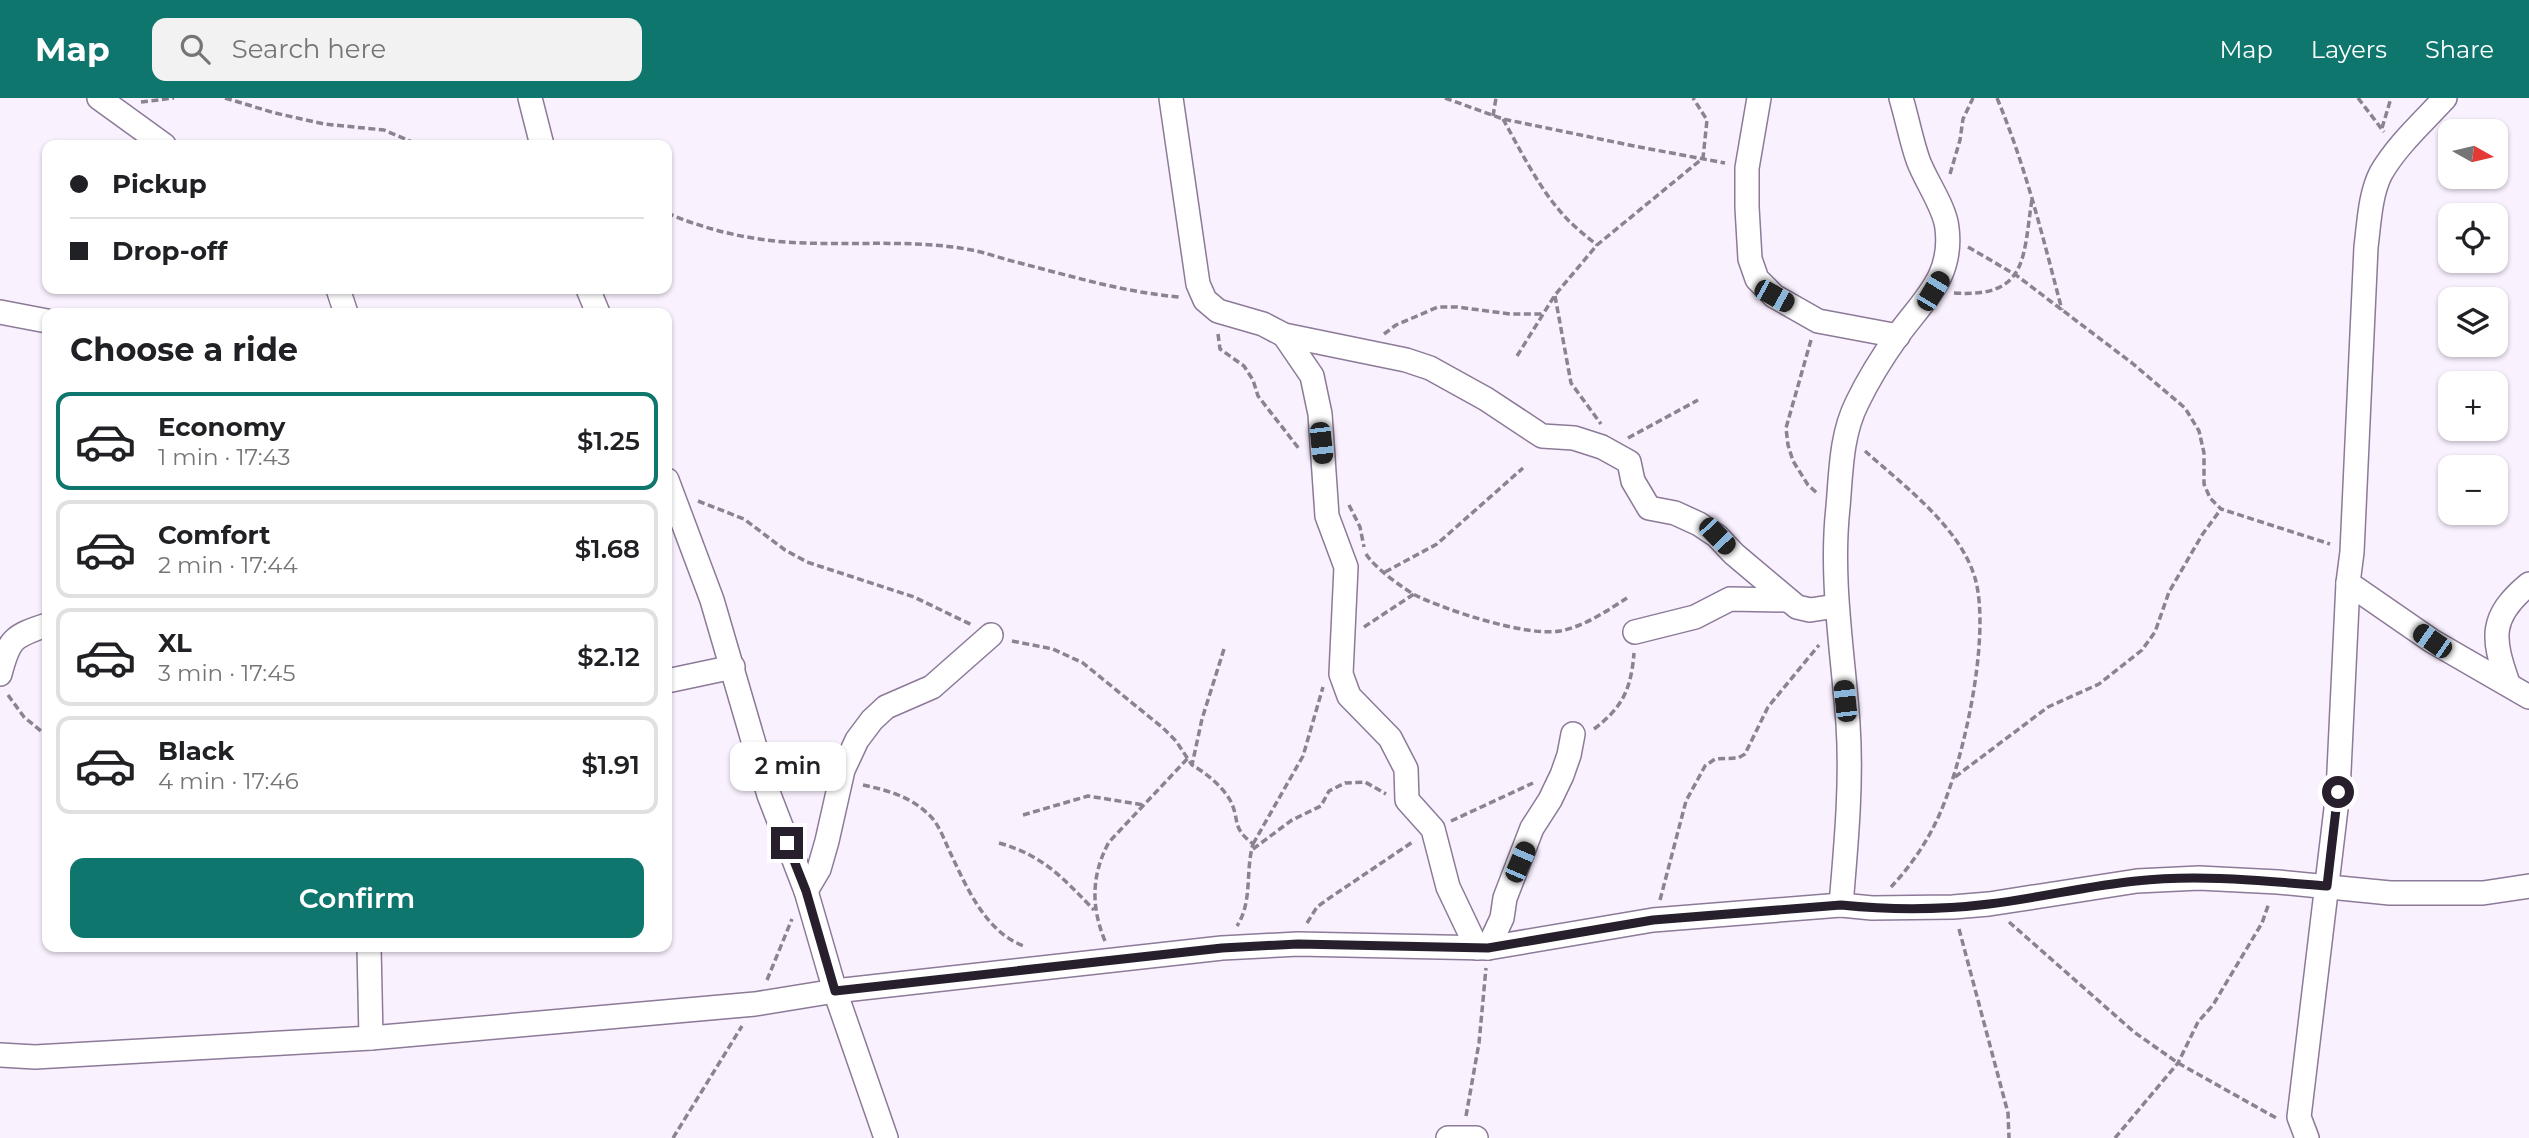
<!DOCTYPE html>
<html lang="en">
<head>
<meta charset="utf-8">
<style>
	:root { --surface:#fff; --page:#f2f2f2; --text:#202124; --muted:#757577; --line:#e0e0e0; --accent:#0f766e }
	body { margin:0; font-family:Montserrat,sans-serif; background:var(--page); color:var(--text); height:100vh; display:flex; flex-direction:column; font-size:26px; white-space:nowrap }
	* { box-sizing:border-box; margin:0 }
	p { font-size:23px; color:var(--muted) }
	.icon { flex:none; width:38px; height:38px; fill:none; stroke:currentColor; stroke-width:2; stroke-linecap:round; stroke-linejoin:round }
	.map { position:relative; flex:1; overflow:hidden }
	.drawer { position:absolute; left:42px; top:210px; width:630px; height:644px; display:flex; flex-direction:column; background:var(--surface); border-radius:14px; box-shadow:0 2px 5px #0004 }
	.drawer>* { flex:none }
	.banner { position:absolute; left:42px; top:42px; width:630px; height:154px; border-radius:14px; box-shadow:0 2px 5px #0004; display:grid; align-content:center; height:154px; padding:0 28px; background:var(--surface) }
	.needle { width:46px; rotate:98deg }
	.controls { position:absolute; left:2438px; top:21px; display:grid; gap:14px }
	.controls a { display:grid; place-items:center; width:70px; height:70px; border-radius:14px; background:var(--surface); box-shadow:0 2px 5px #0004; font-size:35px }
	.end { position:absolute; width:32px; height:32px; margin:-16px; border:9px solid #27202c; background:#fff; box-shadow:0 0 0 4px #fff }
	.from { border-radius:50% }
	.bubble { position:absolute; height:49px; border-radius:14px; background:var(--surface); box-shadow:0 2px 5px #0004; font-size:23px; font-weight:600; line-height:49px; text-align:center }
	.car { position:absolute; width:21px; height:42px; margin:-21px -10px; border-radius:9px; box-shadow:0 0 5px 2px #0007; background:linear-gradient(#222 24%,#8ab4d8 0 40%,#222 0 76%,#8ab4d8 0 86%,#222 0) }
	.banner b { display:flex; align-items:center; gap:24px; height:66px; font-size:26px }
	.banner b+b { border-top:2px solid var(--line) }
	.banner i { width:18px; height:18px; background:var(--text) }
	ul { padding:0; list-style:none }
	li { display:flex; align-items:center; gap:21px; height:98px; margin:0 14px 10px; padding:0 14px; border:4px solid var(--line); border-radius:14px }
	li div { flex:1 }
	li b { display:block; font-size:26px }
	li em { font-style:normal; font-weight:600 }
	li.active { border-color:var(--accent) }
	li>.icon { width:63px; height:63px; stroke-width:1.5 }
	h2 { padding:0 28px; font-size:32px; line-height:84px }
	.action { display:flex; gap:14px; margin-top:auto; padding:14px 28px }
	.action a { flex:1; height:80px; border-radius:14px; background:var(--accent); color:#fff; font-size:28px; font-weight:600; line-height:80px; text-align:center }
	header { display:flex; align-items:center; gap:42px; box-sizing:border-box; height:98px; padding:0 35px; background:var(--accent); color:#fff }
	header strong { font-size:33px }
	nav { display:flex; gap:38px; margin-inline-start:auto; font-size:24px }
	.search { width:490px; height:63px; background:var(--page); display:flex; align-items:center; gap:18px; box-sizing:border-box; padding:0 24px; border-radius:14px; color:var(--muted); font-size:26px }
	.map>svg:first-child { display:block }
	.lines { fill:none; stroke-linecap:round; stroke-linejoin:round }
	.street-casing { stroke:#8c7a98; stroke-width:26 }
	.path { stroke:#8b8390; stroke-width:3.5; stroke-dasharray:7 3.5; stroke-linecap:butt }
	.street { stroke:#fff; stroke-width:23 }
	.route { stroke:#27202c; stroke-width:9 }
</style>
</head>
<body>
<header>
<strong>Map</strong>
<div class="search"><svg class="icon" aria-label="search" viewBox="0 0 24 24"><circle cx="10" cy="10" r="6"/><path d="M15 15l6 6"/></svg>Search here</div>
<nav><a>Map</a><a>Layers</a><a>Share</a></nav>
</header>
<div class="map">
<svg width="2529" height="1040" viewBox="0 0 2529 1040">
	<rect width="100%" height="100%" fill="#f9f1fe"/>
	<g class="lines">
		<g class="street-casing">
			<g id="street">
				<polyline points="99,0 164,47"/>
				<polyline points="530,0 542,47"/>
				<polyline points="1171,0 1198,186 1205,202 1218,213 1263,226 1284,237 1406,262 1430,270 1486,301 1542,338 1574,340 1602,349 1629,364 1633,383 1649,410 1675,415 1699,426 1717,438 1734,456 1797,509 1810,512 1836,508"/>
				<polyline points="1759,0 1747,70 1747,109 1750,161 1757,181 1774,198 1818,223 1898,238"/>
				<polyline points="338,191 346,215"/>
				<polyline points="588,191 598,215"/>
				<polyline points="0,214 47,223"/>
				<polyline points="1284,237 1312,278 1320,316 1327,418 1346,469 1341,576 1349,598 1390,640 1406,671 1407,702 1433,731 1448,789 1477,850"/>
				<polyline points="667,382 712,502 769,697 806,793 835,893 886,1040"/>
				<polyline points="2348,485 2432,543 2529,599"/>
				<polyline points="1635,534 1695,519 1730,501 1786,502"/>
				<path d="M0,576C9,541 13,538 47,527"/>
				<polyline points="667,583 733,569"/>
				<path d="M2508,585C2492,540 2489,519 2529,486"/>
				<polyline points="806,793 819,771 827,743 843,672 857,642 872,622 886,609 932,589 991,537"/>
				<path d="M1841,807C1846,747 1852,686 1848,626C1843,554 1830,482 1838,409C1841,374 1841,337 1857,305C1868,282 1883,258 1898,237C1924,201 1953,179 1947,130C1945,109 1925,82 1918,62C1911,42 1907,20 1901,0"/>
				<polyline points="369,849 371,940"/>
				<polyline points="1488,850 1502,820 1505,800 1532,730 1550,702 1562,677 1569,657 1573,636"/>
				<polyline points="0,957 35,959 371,940 755,906 835,893 1222,850 1298,846 1488,850 1653,822 1841,807 1872,810 1953,809 1989,806 2137,783 2199,780 2278,784 2390,795 2483,795 2529,788"/>
				<polyline points="1448,1040 1476,1040"/>
				<path d="M2307,1040L2299,1019L2338,694L2348,485L2352,454L2366,149C2369,126 2370,96 2381,75C2397,47 2424,23 2445,0"/>
			</g>
		</g>
		<g class="path">
			<polyline points="225,0 275,15 324,26 384,32 419,47"/>
			<polyline points="1445,0 1503,21 1634,48 1725,65"/>
			<path d="M1997,0C2026,69 2043,140 2062,212"/>
			<polyline points="2358,0 2384,34"/>
			<polyline points="141,4 174,0"/>
			<polyline points="1493,18 1496,0"/>
			<path d="M1503,21C1522,55 1540,93 1568,122C1577,131 1587,139 1597,147"/>
			<polyline points="2382,30 2391,0"/>
			<polyline points="1950,76 1960,42 1963,21 1973,0"/>
			<path d="M667,115C711,134 759,144 806,145C860,147 914,142 966,151C980,153 994,158 1008,162C1064,176 1121,194 1179,199"/>
			<polyline points="1968,149 2016,177 2132,265 2185,310 2199,333 2204,355 2204,386 2210,400 2221,411 2330,446"/>
			<path d="M1954,195C2028,200 2023,160 2032,101"/>
			<polyline points="1555,198 1571,285 1601,326"/>
			<polyline points="1218,236 1220,251 1244,268 1253,282 1258,298 1300,352"/>
			<polyline points="1384,236 1396,227 1438,209 1457,209 1510,216 1542,216"/>
			<polyline points="1811,242 1786,330 1788,347 1793,363 1808,387 1818,396"/>
			<polyline points="1517,258 1555,197 1597,147 1703,60 1707,22 1693,0"/>
			<polyline points="1628,340 1698,302"/>
			<path d="M1865,353C1903,387 1960,429 1975,480C1992,539 1962,674 1934,728C1923,750 1908,771 1891,789"/>
			<polyline points="698,403 744,421 785,452 807,464 914,499 972,527"/>
			<polyline points="1349,407 1360,429 1364,449"/>
			<path d="M1366,456C1374,469 1401,489 1415,497C1445,512 1527,539 1560,533C1583,529 1607,513 1627,500"/>
			<polyline points="1385,474 1437,446 1523,370"/>
			<polyline points="1364,529 1414,496"/>
			<polyline points="1012,543 1053,551 1083,565 1163,630 1176,643 1192,667"/>
			<path d="M1224,551L1202,621L1192,667C1206,675 1222,688 1230,702C1241,723 1230,728 1253,746C1245,774 1253,803 1237,828"/>
			<polyline points="8,597 24,619 47,638"/>
			<path d="M1594,631C1623,609 1631,591 1634,555"/>
			<polyline points="1955,679 2048,609 2099,586 2142,552 2155,534 2169,494 2202,437 2221,411"/>
			<path d="M863,687C886,692 909,698 927,715C938,724 943,739 949,752C966,788 985,834 1024,848"/>
			<polyline points="1023,717 1088,698 1144,707"/>
			<polyline points="1451,723 1533,685"/>
			<path d="M999,745C1043,757 1064,781 1094,812"/>
			<polyline points="1253,746 1303,658 1323,589"/>
			<polyline points="1253,751 1292,722 1321,708 1329,693 1345,685 1365,684 1386,696"/>
			<polyline points="1660,802 1686,703 1705,668 1715,661 1738,660 1745,656 1768,609 1819,547"/>
			<polyline points="2009,824 2134,934 2178,965 2278,1021"/>
			<polyline points="1307,825 1317,809 1328,801 1414,743"/>
			<polyline points="1959,831 2008,1015 2009,1040"/>
			<path d="M1105,843C1091,809 1091,777 1109,744L1188,660"/>
			<polyline points="767,882 792,821"/>
			<polyline points="1466,1018 1479,945 1486,870"/>
			<polyline points="673,1040 742,928"/>
			<polyline points="2115,1040 2178,965 2198,924 2213,907 2262,825 2269,805"/>
		</g>
		<use href="#street" class="street"/>
	</g>
	<g class="lines">
		<path class="route" d="M787,745L806,793L835,893L1222,850L1298,846L1488,850L1653,822L1841,807C1890,812 1941,812 1989,806C2039,800 2087,788 2136,783C2199,776 2264,783 2327,788L2338,694"/>
	</g>
</svg>
<div class="controls">
<a><svg class="needle" viewBox="-14 -14 28 28"><path d="M0-13l5 13h-10z" fill="#e53935"/><path d="M0 13l5-13h-10z" fill="#757577"/></svg></a>
<a><svg class="icon" aria-label="locate" viewBox="0 0 24 24"><circle cx="12" cy="12" r="6"/><path d="M12 2v4M12 18v4M2 12h4M18 12h4"/></svg></a>
<a><svg class="icon" aria-label="layers" viewBox="0 0 24 24"><path d="M12 4l9 5-9 5-9-5zM3 14l9 5 9-5"/></svg></a>
<a>+</a>
<a>−</a>
</div>
<i class="end from" style="left:2338px;top:694px"></i>
<i class="end" style="left:787px;top:745px"></i>
<div class="bubble" style="left:730px;top:644px;width:116px">2 min</div>
<i class="car" style="left:1933px;top:193px;rotate:31deg"></i>
<i class="car" style="left:1774px;top:198px;rotate:119deg"></i>
<i class="car" style="left:1321px;top:345px;rotate:174deg"></i>
<i class="car" style="left:1717px;top:438px;rotate:136deg"></i>
<i class="car" style="left:2432px;top:543px;rotate:305deg"></i>
<i class="car" style="left:1845px;top:603px;rotate:354deg"></i>
<i class="car" style="left:1520px;top:764px;rotate:23deg"></i>
<div class="banner">
<b><i class="from"></i>Pickup</b>
<b><i></i>Drop-off</b>
</div>
<section class="drawer">
<h2>Choose a ride</h2>
<ul>
<li class="active"><svg class="icon" aria-label="car" viewBox="0 0 24 24"><path d="M5 17H2v-5l4-1 3-4h7l3 4 3 1v5h-3M9 17h6M6 11h13"/><circle cx="7" cy="17" r="2"/><circle cx="17" cy="17" r="2"/></svg><div><b>Economy</b><p>1 min · 17:43</p></div><em>$1.25</em></li>
<li><svg class="icon" aria-label="car" viewBox="0 0 24 24"><path d="M5 17H2v-5l4-1 3-4h7l3 4 3 1v5h-3M9 17h6M6 11h13"/><circle cx="7" cy="17" r="2"/><circle cx="17" cy="17" r="2"/></svg><div><b>Comfort</b><p>2 min · 17:44</p></div><em>$1.68</em></li>
<li><svg class="icon" aria-label="car" viewBox="0 0 24 24"><path d="M5 17H2v-5l4-1 3-4h7l3 4 3 1v5h-3M9 17h6M6 11h13"/><circle cx="7" cy="17" r="2"/><circle cx="17" cy="17" r="2"/></svg><div><b>XL</b><p>3 min · 17:45</p></div><em>$2.12</em></li>
<li><svg class="icon" aria-label="car" viewBox="0 0 24 24"><path d="M5 17H2v-5l4-1 3-4h7l3 4 3 1v5h-3M9 17h6M6 11h13"/><circle cx="7" cy="17" r="2"/><circle cx="17" cy="17" r="2"/></svg><div><b>Black</b><p>4 min · 17:46</p></div><em>$1.91</em></li>
</ul>
<div class="action"><a>Confirm</a></div>
</section>
</div>
</body>
</html>
